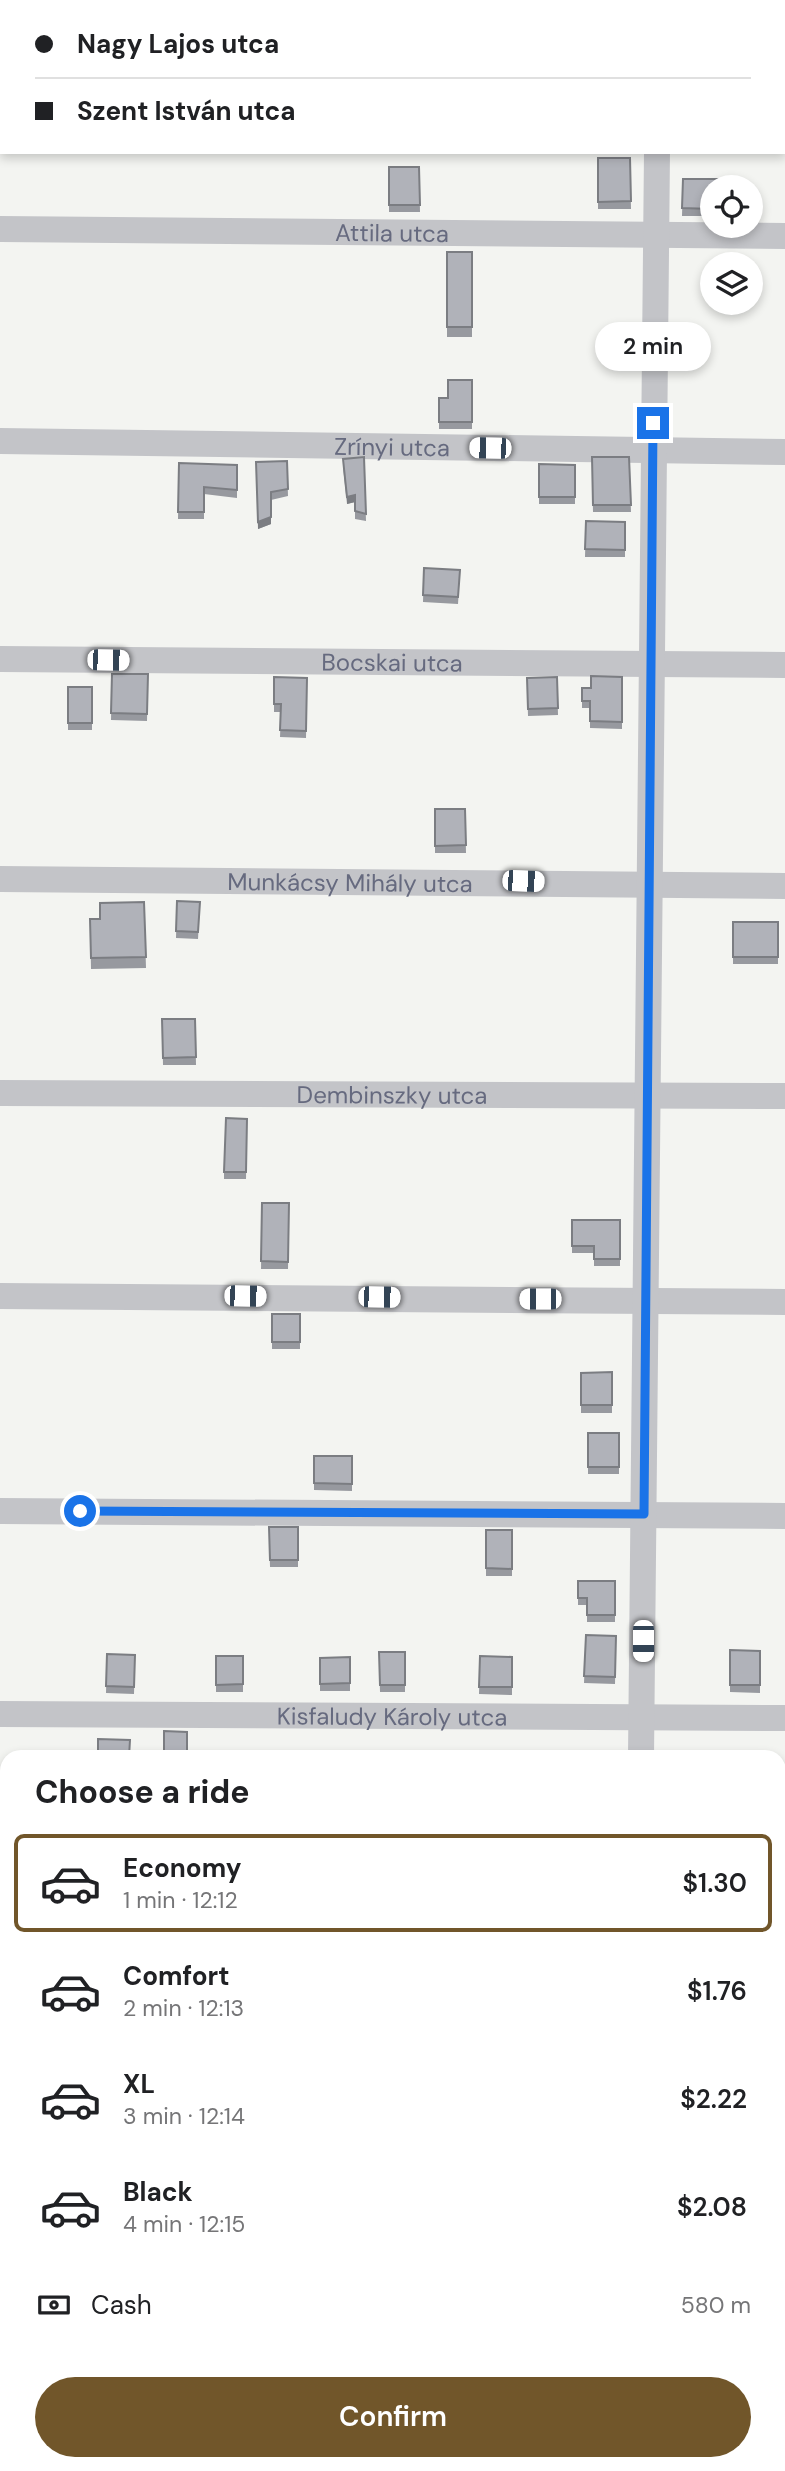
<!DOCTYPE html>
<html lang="en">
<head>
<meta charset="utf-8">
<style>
	:root { --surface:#fff; --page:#f2f2f2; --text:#202124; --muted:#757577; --line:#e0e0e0; --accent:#71562a }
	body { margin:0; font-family:"DM Sans",sans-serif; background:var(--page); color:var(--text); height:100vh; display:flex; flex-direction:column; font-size:26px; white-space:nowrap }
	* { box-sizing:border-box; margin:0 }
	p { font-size:23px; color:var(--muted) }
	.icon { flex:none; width:38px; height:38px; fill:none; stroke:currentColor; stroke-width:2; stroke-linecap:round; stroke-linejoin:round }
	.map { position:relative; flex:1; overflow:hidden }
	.side { position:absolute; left:0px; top:1750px; width:786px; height:721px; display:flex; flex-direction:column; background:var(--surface); border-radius:21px 21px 0 0; box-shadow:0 4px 10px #0003 }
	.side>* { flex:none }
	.top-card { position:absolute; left:0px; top:0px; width:786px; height:154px; box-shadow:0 4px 10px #0003; display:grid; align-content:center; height:154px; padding:0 35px; background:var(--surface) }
	.fabs { position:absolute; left:700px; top:175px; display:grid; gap:14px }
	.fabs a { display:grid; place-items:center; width:63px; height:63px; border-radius:50%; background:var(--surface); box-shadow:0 4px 10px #0003; font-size:35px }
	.end { position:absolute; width:32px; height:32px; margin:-16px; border:9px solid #1a73e8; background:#fff; box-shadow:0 0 0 4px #fff }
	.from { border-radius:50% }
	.bubble { position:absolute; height:49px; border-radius:24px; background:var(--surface); box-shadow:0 4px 10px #0003; font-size:23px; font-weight:600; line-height:49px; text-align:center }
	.car { position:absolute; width:21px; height:42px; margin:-21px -10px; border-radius:9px; box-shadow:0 0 5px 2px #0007; background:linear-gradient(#fff 24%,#345 0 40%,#fff 0 76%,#345 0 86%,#fff 0) }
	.top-card b { display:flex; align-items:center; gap:24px; height:66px; font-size:26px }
	.top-card b+b { border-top:2px solid var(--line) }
	.top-card i { width:18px; height:18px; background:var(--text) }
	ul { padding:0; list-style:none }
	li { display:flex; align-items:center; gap:21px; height:98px; margin:0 14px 10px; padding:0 21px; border:4px solid transparent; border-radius:10px }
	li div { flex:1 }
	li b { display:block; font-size:26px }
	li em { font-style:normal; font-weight:600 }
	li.current { border-color:var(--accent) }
	li>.icon { width:63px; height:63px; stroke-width:1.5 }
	h2 { padding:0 35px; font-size:32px; line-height:84px }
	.pay { display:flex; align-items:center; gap:18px; height:77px; padding:0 35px; font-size:26px }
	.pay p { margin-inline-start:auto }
	.primary-button { display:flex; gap:14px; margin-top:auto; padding:14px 35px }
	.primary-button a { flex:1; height:80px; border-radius:42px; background:var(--accent); color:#fff; font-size:28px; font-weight:600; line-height:80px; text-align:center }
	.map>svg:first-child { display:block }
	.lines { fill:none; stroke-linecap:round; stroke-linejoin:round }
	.minor { stroke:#c3c4c8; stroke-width:26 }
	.wall { fill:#97999f }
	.shaded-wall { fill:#7b7d82 }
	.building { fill:#b0b2b9; stroke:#7b7d82; stroke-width:2 }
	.route { stroke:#1a73e8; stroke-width:9 }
	.labels { text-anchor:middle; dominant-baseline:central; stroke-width:7; stroke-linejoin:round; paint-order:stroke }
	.street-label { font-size:24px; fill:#666a7f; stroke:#fff }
</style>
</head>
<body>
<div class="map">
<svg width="785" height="2471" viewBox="0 0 785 2471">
	<rect width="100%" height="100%" fill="#f3f4f1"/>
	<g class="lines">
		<g class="minor">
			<polyline points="659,2 659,0"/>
			<polyline points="0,15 2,15"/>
			<polyline points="784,22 785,22"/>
			<path id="s1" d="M0,229L785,236"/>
			<path id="s2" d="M0,441L785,452"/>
			<path id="s3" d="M0,659L785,665"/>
			<path id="s4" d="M0,879L785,886"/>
			<path id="s5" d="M0,1093L785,1096"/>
			<polyline points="0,1296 785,1302"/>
			<polyline points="0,1511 785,1516"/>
			<path id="s6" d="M0,1714L785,1718"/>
			<polyline points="641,1757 657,152"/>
			<polyline points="0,1919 7,1919"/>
			<polyline points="779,1922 785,1922"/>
			<polyline points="0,2137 7,2137"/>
			<polyline points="779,2138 785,2138"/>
			<polyline points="0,2345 7,2345"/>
			<polyline points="779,2353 785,2353"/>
			<polyline points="634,2471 634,2464"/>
		</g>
	</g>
	<g class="wall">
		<polygon points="598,158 630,158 631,209 598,209"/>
		<polygon points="389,167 419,167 420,212 389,212"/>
		<polygon points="683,179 712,187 712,216 682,216"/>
		<rect x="447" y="252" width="25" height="85"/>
		<polygon points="472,380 472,429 439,429 439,398 448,398"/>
		<polygon points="364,457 366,521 355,519 355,502 347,504 343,467 343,459"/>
		<polygon points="592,457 629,457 631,512 593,512"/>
		<polygon points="287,461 288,496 271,500 271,524 258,529 256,462"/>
		<polygon points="179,463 237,465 237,498 204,494 204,519 178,519"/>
		<polygon points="539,464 575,465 575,504 539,504"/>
		<polygon points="586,521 625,522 625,557 585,557"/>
		<polygon points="424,568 460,570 458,604 423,602"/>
		<polygon points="112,674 148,674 147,721 111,720"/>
		<polygon points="274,677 307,678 306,738 280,737 281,712 274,712"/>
		<polygon points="557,677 558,715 528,716 527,678"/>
		<polygon points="622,677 622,729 590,728 590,708 582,708 582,688 591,688"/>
		<rect x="68" y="687" width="24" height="43"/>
		<polygon points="435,809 465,809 466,853 435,853"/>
		<polygon points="177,901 200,902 198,939 176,938"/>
		<polygon points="144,902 146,968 91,969 90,919 100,919"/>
		<rect x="733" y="922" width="45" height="42"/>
		<polygon points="162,1019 195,1019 196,1065 163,1065"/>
		<polygon points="247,1119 246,1179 224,1179 224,1172"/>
		<polygon points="262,1203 289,1203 288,1269 261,1269"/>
		<polygon points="572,1220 620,1220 620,1266 594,1266 594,1253 572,1253"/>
		<rect x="272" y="1314" width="28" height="35"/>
		<polygon points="612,1372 612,1413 581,1413 581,1373"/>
		<rect x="588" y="1433" width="31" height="41"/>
		<polygon points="314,1456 352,1456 352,1491 314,1490"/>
		<polygon points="269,1527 298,1527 298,1567 270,1567"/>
		<rect x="486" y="1530" width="26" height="46"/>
		<polygon points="578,1581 615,1581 615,1622 587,1622 587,1605 578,1605"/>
		<polygon points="586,1635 616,1636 615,1684 584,1683"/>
		<polygon points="730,1650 760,1651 760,1693 730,1692"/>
		<polygon points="379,1652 405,1652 405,1692 380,1692"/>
		<polygon points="107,1654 135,1655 134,1694 106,1693"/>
		<rect x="216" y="1656" width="27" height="36"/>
		<polygon points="480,1656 512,1657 512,1695 479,1694"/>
		<polygon points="350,1657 350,1691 320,1691 320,1658"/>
	</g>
	<g class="shaded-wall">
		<polygon points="355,495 355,502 347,504 347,497"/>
		<polygon points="271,517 271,524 258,529 258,522"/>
	</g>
	<g class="building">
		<polygon points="598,158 630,158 631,201 598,202"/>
		<polygon points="389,167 419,167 420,205 389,205"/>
		<polygon points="683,179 720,179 720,187 712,187 712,209 682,208"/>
		<rect x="447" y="252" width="25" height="75"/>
		<polygon points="448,380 472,380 472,422 439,422 439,398 448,398"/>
		<polygon points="364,457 366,514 355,511 355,495 347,497 343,459"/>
		<polygon points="592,457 629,457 631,505 593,505"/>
		<polygon points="287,461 288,489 271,492 271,517 258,522 256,462"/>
		<polygon points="179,463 237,465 237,490 204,487 204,512 178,512"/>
		<polygon points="539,464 575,465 575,497 539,497"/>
		<polygon points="586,521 625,522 625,550 585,549"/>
		<polygon points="424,568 460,570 458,597 423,595"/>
		<polygon points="112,674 148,674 147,714 111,713"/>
		<polygon points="591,676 622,677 622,722 590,721 590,701 582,701 582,688 591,688"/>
		<polygon points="274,677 307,678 306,731 280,730 281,704 274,704"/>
		<polygon points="557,677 558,708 528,709 527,678"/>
		<rect x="68" y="687" width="24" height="36"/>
		<polygon points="435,809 465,809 466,845 435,846"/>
		<polygon points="177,901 200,902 198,932 176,931"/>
		<polygon points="144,902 146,957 91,958 90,919 100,919 100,903"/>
		<rect x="733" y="922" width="45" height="35"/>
		<polygon points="162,1019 195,1019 196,1057 163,1058"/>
		<polygon points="226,1118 247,1119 246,1172 224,1172"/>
		<polygon points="262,1203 289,1203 288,1262 261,1261"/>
		<polygon points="572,1220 620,1220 620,1259 594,1259 594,1246 572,1246"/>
		<rect x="272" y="1314" width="28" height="28"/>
		<polygon points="612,1372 612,1405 581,1405 581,1373"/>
		<rect x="588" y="1433" width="31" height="34"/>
		<polygon points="314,1456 352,1456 352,1484 314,1483"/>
		<polygon points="269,1527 298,1527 298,1560 270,1560"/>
		<polygon points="486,1530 512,1530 512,1569 486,1568"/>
		<polygon points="578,1581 615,1581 615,1615 587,1615 587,1598 578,1598"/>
		<polygon points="586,1635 616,1636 615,1677 584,1676"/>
		<polygon points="730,1650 760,1651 760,1685 730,1685"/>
		<polygon points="379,1652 405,1652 405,1685 380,1685"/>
		<polygon points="107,1654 135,1655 134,1687 106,1686"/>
		<polygon points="216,1656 243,1656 243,1684 216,1685"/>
		<polygon points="480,1656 512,1657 512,1687 479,1687"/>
		<polygon points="350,1657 350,1683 320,1684 320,1658"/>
		<polygon points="164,1731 187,1732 187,1757 164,1757"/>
		<polygon points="98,1739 130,1740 129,1757 98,1757"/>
	</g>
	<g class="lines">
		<polyline class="route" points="80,1511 644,1514 653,423"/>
	</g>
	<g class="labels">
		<g class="street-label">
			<text stroke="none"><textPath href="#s1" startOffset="392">Attila utca</textPath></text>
			<text stroke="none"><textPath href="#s2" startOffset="392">Zrínyi utca</textPath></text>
			<text stroke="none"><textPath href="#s3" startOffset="392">Bocskai utca</textPath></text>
			<text stroke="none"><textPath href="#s4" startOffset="350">Munkácsy Mihály utca</textPath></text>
			<text stroke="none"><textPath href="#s5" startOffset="392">Dembinszky utca</textPath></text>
			<text stroke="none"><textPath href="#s6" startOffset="392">Kisfaludy Károly utca</textPath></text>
		</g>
	</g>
</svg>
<div class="fabs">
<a><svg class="icon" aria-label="locate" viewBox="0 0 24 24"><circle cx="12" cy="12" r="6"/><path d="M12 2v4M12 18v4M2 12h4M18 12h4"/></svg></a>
<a><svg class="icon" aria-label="layers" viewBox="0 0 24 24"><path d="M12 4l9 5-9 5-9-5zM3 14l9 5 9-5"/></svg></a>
</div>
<i class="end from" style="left:80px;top:1511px"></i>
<i class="end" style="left:653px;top:423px"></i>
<div class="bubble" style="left:595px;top:322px;width:116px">2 min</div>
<i class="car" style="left:490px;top:448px;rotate:271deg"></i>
<i class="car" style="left:108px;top:660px;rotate:91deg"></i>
<i class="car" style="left:523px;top:881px;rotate:92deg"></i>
<i class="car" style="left:245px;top:1296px;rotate:91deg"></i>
<i class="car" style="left:379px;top:1297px;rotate:91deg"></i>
<i class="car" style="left:540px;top:1299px;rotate:270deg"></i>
<i class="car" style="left:643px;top:1641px;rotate:180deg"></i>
<div class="top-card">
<b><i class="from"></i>Nagy Lajos utca</b>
<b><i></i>Szent István utca</b>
</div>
<section class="side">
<h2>Choose a ride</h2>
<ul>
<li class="current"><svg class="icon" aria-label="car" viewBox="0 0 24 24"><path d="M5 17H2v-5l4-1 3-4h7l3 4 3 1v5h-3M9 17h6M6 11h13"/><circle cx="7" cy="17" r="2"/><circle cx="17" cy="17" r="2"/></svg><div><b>Economy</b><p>1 min · 12:12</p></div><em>$1.30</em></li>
<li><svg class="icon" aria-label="car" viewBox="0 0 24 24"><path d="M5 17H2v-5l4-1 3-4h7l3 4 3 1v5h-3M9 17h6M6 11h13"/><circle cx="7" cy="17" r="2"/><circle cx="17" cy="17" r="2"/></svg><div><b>Comfort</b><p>2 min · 12:13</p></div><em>$1.76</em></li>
<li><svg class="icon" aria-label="car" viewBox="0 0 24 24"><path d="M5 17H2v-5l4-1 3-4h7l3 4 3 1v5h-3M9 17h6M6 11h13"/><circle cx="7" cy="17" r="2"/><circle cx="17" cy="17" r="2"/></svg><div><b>XL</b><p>3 min · 12:14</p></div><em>$2.22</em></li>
<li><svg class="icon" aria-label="car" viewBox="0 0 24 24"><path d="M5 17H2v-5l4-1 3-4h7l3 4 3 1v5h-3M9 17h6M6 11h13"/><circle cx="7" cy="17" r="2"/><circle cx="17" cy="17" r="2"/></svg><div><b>Black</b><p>4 min · 12:15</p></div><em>$2.08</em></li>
</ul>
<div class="pay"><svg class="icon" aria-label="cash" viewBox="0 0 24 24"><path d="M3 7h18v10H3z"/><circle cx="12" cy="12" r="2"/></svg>Cash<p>580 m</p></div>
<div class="primary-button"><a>Confirm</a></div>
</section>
</div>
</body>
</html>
